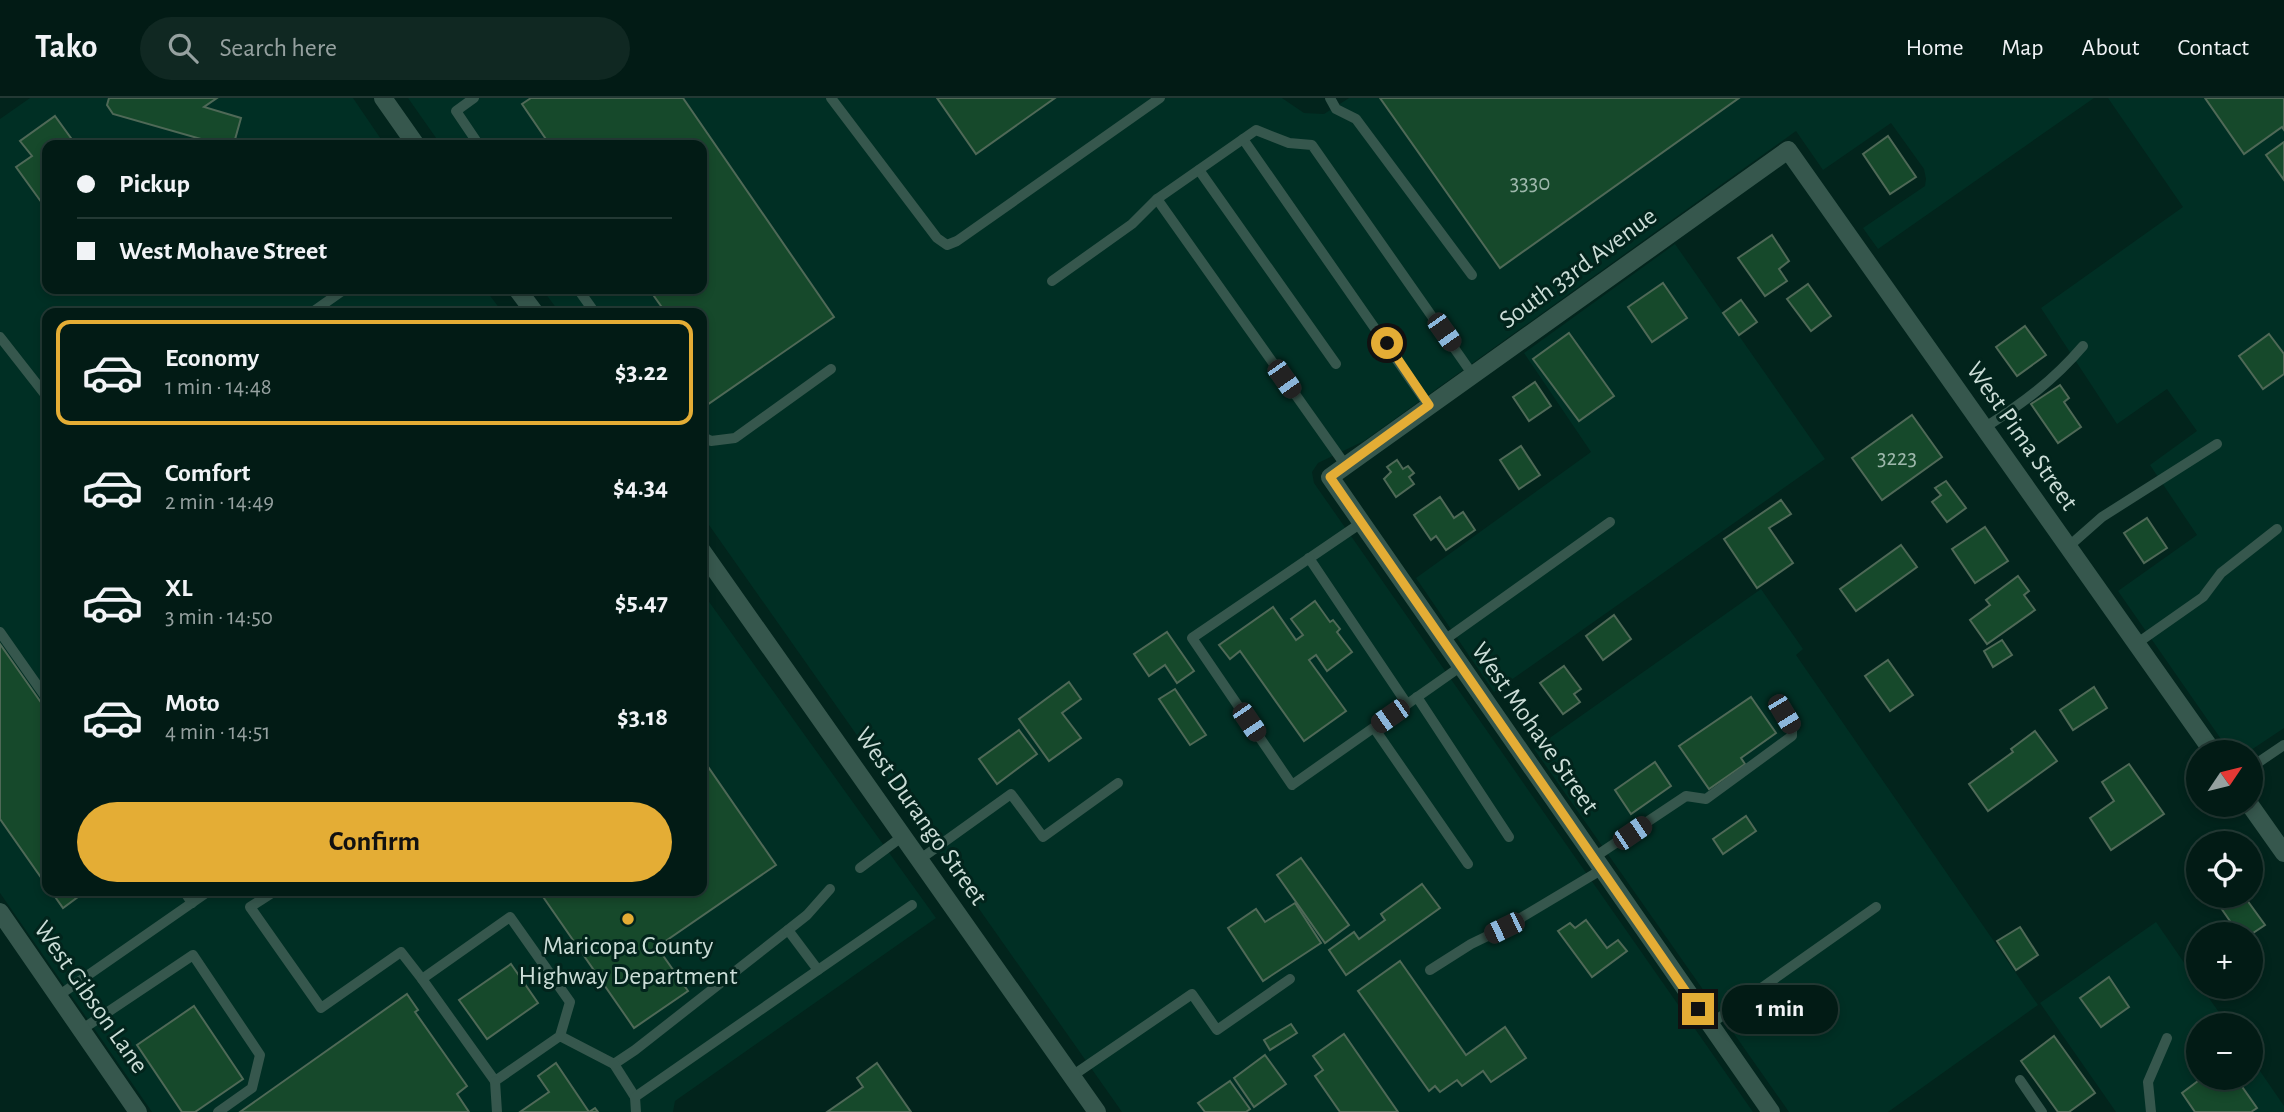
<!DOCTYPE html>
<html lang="en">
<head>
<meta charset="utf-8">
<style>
	:root { --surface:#021b15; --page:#102822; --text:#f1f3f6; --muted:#96a1a0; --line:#233934; --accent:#e4ad35 }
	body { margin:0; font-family:"Alegreya Sans",sans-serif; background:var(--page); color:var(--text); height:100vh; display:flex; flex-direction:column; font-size:26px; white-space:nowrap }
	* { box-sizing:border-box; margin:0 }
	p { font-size:23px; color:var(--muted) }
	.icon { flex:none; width:38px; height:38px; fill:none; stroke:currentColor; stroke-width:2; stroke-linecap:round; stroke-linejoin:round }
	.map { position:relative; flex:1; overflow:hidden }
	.drawer { position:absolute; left:42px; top:210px; width:665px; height:588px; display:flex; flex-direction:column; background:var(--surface); border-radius:14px; box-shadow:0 4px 10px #0003,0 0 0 2px var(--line) }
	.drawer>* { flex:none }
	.hud { position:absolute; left:42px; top:42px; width:665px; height:154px; border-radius:14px; box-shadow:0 4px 10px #0003,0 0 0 2px var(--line); display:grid; align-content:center; height:154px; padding:0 35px; background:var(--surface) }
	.needle { width:46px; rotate:55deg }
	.buttons { position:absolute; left:2186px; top:642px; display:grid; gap:14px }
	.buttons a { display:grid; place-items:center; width:77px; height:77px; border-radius:50%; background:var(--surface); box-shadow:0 4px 10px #0003,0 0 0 2px var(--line); font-size:35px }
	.end { position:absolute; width:32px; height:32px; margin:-16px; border:9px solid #e4ad35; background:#111; box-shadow:0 0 0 4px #111 }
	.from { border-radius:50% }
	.bubble { position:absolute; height:49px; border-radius:24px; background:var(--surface); box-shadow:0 4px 10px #0003,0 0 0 2px var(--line); font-size:23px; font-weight:700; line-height:49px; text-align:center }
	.car { position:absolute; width:21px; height:42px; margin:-21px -10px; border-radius:9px; box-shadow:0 0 5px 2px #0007; background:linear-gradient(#222 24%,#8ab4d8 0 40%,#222 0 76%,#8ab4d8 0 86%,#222 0) }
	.hud b { display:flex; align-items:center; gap:24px; height:66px; font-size:26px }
	.hud b+b { border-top:2px solid var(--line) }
	.hud i { width:18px; height:18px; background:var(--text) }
	ul { padding:12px 0 0; list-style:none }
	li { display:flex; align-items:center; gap:21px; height:105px; margin:0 14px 10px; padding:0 21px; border:4px solid transparent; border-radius:14px }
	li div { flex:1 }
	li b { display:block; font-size:26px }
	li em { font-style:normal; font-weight:700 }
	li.active { border-color:var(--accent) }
	li>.icon { width:63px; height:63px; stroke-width:1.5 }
	.primary-button { display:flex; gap:14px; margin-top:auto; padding:14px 35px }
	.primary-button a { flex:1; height:80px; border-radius:42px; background:var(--accent); color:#111; font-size:28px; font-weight:700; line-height:80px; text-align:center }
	header { display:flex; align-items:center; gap:42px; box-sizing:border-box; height:98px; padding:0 35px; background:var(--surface); border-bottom:2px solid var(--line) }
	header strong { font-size:33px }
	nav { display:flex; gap:38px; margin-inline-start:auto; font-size:24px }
	.search { width:490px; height:63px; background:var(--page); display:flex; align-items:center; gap:18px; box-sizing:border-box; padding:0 24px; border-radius:38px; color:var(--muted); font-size:26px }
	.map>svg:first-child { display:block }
	.built { fill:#002f24 }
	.building { fill:#16492b; stroke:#4f6957; stroke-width:2 }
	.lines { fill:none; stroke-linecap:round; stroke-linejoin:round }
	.service { stroke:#36574d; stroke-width:10 }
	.minor { stroke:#36574d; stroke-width:18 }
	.tertiary { stroke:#36574d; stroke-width:18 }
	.route { stroke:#e4ad35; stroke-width:9 }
	.poi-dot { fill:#e4ad35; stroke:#02241c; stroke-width:2.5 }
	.labels { text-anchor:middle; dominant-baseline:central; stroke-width:6; stroke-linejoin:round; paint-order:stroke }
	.number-label { font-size:23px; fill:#9eb8ac }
	.street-label { font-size:26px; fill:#cbddd7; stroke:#02241c }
	.poi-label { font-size:26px; fill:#cbddd7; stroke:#02241c }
</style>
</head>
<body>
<header>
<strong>Tako</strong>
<div class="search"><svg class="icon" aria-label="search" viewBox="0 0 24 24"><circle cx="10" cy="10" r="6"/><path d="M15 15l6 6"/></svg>Search here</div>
<nav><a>Home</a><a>Map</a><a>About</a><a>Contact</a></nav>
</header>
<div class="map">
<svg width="2284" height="1014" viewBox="0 0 2284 1014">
	<rect width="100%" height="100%" fill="#02241c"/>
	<g class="built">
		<polygon points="30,0 353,0 385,47 47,47 47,191 485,191 503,215 47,215 47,793 702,793 702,494 936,820 675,1003 673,1014 152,1014 0,795 0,21"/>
		<polygon points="408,0 1282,0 1304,15 1324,16 1349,0 2094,0 1878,151 1863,130 1925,88 1926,81 1924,71 1891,25 1823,72 1796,33 1364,343 1318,365 1312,374 1314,385 1753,1014 1122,1014 702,417 702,215 560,215 542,191 702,191 702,47 441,47"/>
		<polygon points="2108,0 2284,0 2284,630 2248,654 2230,654 2118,493 2197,437 2150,367 2197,333 2167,291 2117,326 2041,210 2183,109"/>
		<polygon points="1675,146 1825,361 1494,594 1416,480 1591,354 1524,255"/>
		<polygon points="1761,491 1803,551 1796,557 2038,907 1888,1014 1789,1014 1534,651"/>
		<polygon points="2156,824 2198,885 2198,889 2201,889 2228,927 2198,928 2198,980 2250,980 2251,960 2284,1008 2284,1014 2116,1014 2040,905"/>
	</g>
	<g class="building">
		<polygon points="109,0 217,0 204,9 241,20 234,45 227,43 226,47 222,47 113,16 107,7"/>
		<polygon points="531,0 683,0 834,219 704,309 702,306 702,215 666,215 649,191 702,191 702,47 550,47 522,6"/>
		<polygon points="937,0 1055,0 976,56"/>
		<polygon points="1380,0 1739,0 1500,170"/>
		<polygon points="2205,0 2284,0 2284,32 2282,29 2244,56"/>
		<polygon points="55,18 76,47 47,47 47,112 16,69 32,58 20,43"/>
		<polygon points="1888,38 1916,79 1890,96 1863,56"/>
		<polygon points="2284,44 2284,82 2266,57"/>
		<polygon points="1772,137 1789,163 1779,171 1787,183 1765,198 1738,160"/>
		<polygon points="1663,185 1687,220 1652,244 1628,209"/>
		<polygon points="1808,186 1831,218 1811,233 1787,201"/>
		<polygon points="1741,202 1757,224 1739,237 1723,215"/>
		<polygon points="2025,228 2046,257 2017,278 1996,249"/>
		<polygon points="1569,235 1614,298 1579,323 1533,261"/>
		<polygon points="2269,236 2284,256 2284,276 2263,291 2239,258"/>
		<polygon points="1535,284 1551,308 1529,323 1513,299"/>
		<polygon points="2060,287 2069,300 2064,304 2081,329 2058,345 2031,306"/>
		<polygon points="1912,317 1942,359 1882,402 1852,360"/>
		<polygon points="1521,348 1540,377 1519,391 1500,362"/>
		<polygon points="1397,362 1403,371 1408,368 1414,375 1409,379 1414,386 1396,399 1384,381 1391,374 1387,369"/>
		<polygon points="1946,383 1966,410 1947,424 1932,404 1941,397 1935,390"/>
		<polygon points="1440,399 1454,420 1463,414 1475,432 1446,452 1436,438 1431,442 1414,417"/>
		<polygon points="1781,402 1791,416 1769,430 1793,465 1757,490 1724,441"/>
		<polygon points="2147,420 2167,450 2144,465 2124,435"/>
		<polygon points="1985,429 2008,463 1975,485 1952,451"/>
		<polygon points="1901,447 1917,469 1856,513 1840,491"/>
		<polygon points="2018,478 2029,493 2024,497 2035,512 1987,546 1970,522 1990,507 1986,502"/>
		<polygon points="1315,503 1330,524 1333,522 1340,531 1337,534 1352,554 1327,573 1316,557 1309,562 1346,613 1304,643 1240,553 1230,561 1219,547 1273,509 1296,542 1303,537 1291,521"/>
		<polygon points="1614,517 1631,541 1603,562 1586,538"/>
		<polygon points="1167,534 1194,573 1177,585 1165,567 1149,578 1134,556"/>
		<polygon points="2002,542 2012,557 1993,569 1984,553"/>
		<polygon points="0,546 47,613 47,788 0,721"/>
		<polygon points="1888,562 1913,597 1890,613 1865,578"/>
		<polygon points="1564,568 1581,591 1574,596 1580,604 1563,616 1540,585"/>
		<polygon points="1069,584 1081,601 1062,615 1081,640 1049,663 1019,621"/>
		<polygon points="2094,589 2107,610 2073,632 2060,612"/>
		<polygon points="1175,591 1206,637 1190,647 1159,601"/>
		<polygon points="1751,599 1776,635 1741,660 1745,666 1709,691 1679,648"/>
		<polygon points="1019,632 1037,656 997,686 979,661"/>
		<polygon points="2035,633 2057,663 1988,713 1969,686 2013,654 2011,651"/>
		<polygon points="702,660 776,767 657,849 688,893 634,930 539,793 702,793"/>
		<polygon points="1655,664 1671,688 1631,716 1615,692"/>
		<polygon points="2129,666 2164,716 2111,752 2090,720 2114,703 2102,684"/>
		<polygon points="1746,718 1756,733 1723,756 1713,741"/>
		<polygon points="1301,760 1349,827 1325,845 1277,777"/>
		<polygon points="1422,786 1440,810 1346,877 1329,852 1354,834 1359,841 1385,822 1381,816"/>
		<polygon points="51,793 86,793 63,810"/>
		<polygon points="2238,798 2244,798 2265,827 2250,837 2239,836 2221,810"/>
		<polygon points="1295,805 1321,845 1263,883 1228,830 1256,811 1265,824"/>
		<polygon points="1586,822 1607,850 1618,842 1627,853 1592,879 1558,833 1570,825 1575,830"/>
		<polygon points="2020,829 2038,857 2016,872 1997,843"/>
		<polygon points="2198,860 2198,876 2190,866"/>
		<polygon points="1400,863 1466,957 1505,929 1526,960 1491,984 1483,973 1462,988 1457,982 1440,994 1435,988 1429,993 1358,893"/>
		<polygon points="511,866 538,905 487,941 459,902"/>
		<polygon points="2109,879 2129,909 2101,929 2080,900"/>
		<polygon points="2207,889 2227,889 2215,899"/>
		<polygon points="407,896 418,912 415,914 467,988 457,996 469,1014 240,1014"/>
		<polygon points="194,908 243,981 195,1014 182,1014 137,947"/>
		<polygon points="1291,926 1297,935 1270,952 1264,942"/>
		<polygon points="1344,936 1398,1014 1340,1014 1315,978 1323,972 1313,958"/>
		<polygon points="2054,938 2095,995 2069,1014 2058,1014 2021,963"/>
		<polygon points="1265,957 1286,986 1254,1009 1234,980"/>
		<polygon points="556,965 589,1014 595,1010 598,1014 520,1014 549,994 538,978"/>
		<polygon points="877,965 911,1014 827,1014 863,989 857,980"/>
		<polygon points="2202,980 2224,980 2230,989 2238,983 2257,1010 2251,1014 2195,1014 2182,995"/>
		<polygon points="1230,983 1250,1011 1246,1014 1205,1014 1198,1005"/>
	</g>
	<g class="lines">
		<g class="service">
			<polyline points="474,0 456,13 479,47"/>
			<polyline points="831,0 937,140 947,147 957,143 1160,0"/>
			<polyline points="1330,0 1336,11 1356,21 1472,177"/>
			<polyline points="1243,41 1429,308"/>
			<polyline points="1199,72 1336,266"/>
			<polyline points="1052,183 1132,126 1157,101"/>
			<polyline points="578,191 595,215"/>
			<polyline points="311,215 345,191"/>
			<polyline points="0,239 47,299"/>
			<path d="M1984,330C2023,305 2053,283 2083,248"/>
			<polyline points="702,338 711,343 735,340 831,271"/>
			<polyline points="1346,368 1157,101 1256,32 1289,45 1312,47 1473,277"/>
			<polyline points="1361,425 1192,540 1292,687 1460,569"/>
			<polyline points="2068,449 2102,419 2217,346"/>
			<polyline points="1309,460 1407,606"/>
			<polyline points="0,534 47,601"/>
			<polyline points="1443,543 1610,424"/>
			<polyline points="2136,546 2203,499 2221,475 2277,431"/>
			<polyline points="1417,599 1509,739"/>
			<polyline points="1374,630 1468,766"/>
			<polyline points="2250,670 2284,647"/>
			<polyline points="1593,760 1686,698 1706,701 1792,638 1792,629 1777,603"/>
			<polyline points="919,762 1011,696 1043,739 1118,685"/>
			<polyline points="860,770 903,738"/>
			<polyline points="184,793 192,805"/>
			<polyline points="275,793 250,809 321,910 401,854 422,881"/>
			<polyline points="818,872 912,807"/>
			<polyline points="1430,872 1471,846 1504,830 1601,772"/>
			<polyline points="58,898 209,793"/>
			<polyline points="1709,927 1876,809"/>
			<polyline points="81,932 193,857 260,957 252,990 218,1014"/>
			<polyline points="560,938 570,904 510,819 422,881 495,983 560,938 614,966 635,952 788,832 807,817 830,791"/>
			<polyline points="614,966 635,999"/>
			<polyline points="1072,978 1192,896 1217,932 1290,881"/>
			<polyline points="2020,982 2042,1014"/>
			<polyline points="495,983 497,1014"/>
			<polyline points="636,1014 635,999 818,872 788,832"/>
			<polyline points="2151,1014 2148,984 2167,940"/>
		</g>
		<g class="minor">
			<polyline points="2250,707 2284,755"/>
			<polyline points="0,814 138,1014"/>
			<polyline points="1771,1014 1330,379 1788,52 2213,654"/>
		</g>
		<g class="tertiary">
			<polyline points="383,0 416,47"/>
			<polyline points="517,191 535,215"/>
			<polyline points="702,453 1097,1014"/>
		</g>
	</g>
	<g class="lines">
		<polyline class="route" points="1387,245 1429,307 1330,379 1698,911"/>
	</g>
	<circle class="poi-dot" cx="628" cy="821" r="7"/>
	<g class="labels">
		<g class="number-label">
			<text x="1530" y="85">3330</text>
			<text x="1897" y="360">3223</text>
		</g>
		<g class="street-label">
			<text transform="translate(1578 170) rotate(-36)">South 33rd Avenue</text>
			<text transform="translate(2022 338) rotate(55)">West Pima Street</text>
			<text transform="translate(1535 630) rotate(55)">West Mohave Street</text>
			<text transform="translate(921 718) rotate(55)">West Durango Street</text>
			<text transform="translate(91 899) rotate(55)">West Gibson Lane</text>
		</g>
		<g class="poi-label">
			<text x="628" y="848">Maricopa County<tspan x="628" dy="30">Highway Department</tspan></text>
		</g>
	</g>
</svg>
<div class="buttons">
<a><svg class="needle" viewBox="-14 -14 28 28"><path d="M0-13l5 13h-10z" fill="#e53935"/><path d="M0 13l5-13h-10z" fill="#96a1a0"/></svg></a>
<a><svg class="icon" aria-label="locate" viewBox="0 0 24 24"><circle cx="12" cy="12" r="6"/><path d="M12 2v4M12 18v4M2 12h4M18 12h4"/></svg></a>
<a>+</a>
<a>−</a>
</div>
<i class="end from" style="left:1387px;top:245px"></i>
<i class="end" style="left:1698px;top:911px"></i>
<div class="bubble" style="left:1722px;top:887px;width:116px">1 min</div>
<i class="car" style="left:1444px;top:234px;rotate:145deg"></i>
<i class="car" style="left:1284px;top:281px;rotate:145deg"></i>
<i class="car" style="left:1784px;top:616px;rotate:149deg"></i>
<i class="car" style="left:1390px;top:618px;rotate:235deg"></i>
<i class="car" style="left:1249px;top:624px;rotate:146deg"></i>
<i class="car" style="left:1632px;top:735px;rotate:56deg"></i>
<i class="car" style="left:1504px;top:830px;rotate:244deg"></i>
<div class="hud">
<b><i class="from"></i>Pickup</b>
<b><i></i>West Mohave Street</b>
</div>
<section class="drawer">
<ul>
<li class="active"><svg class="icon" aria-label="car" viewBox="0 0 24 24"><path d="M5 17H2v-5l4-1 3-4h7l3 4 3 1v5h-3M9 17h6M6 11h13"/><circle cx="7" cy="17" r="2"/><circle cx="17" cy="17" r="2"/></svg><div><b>Economy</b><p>1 min · 14:48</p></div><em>$3.22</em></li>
<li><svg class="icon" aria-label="car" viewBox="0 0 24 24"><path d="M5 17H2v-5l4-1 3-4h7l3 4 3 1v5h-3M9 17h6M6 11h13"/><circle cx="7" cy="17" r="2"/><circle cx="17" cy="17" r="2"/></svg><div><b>Comfort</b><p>2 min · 14:49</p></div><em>$4.34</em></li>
<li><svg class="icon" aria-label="car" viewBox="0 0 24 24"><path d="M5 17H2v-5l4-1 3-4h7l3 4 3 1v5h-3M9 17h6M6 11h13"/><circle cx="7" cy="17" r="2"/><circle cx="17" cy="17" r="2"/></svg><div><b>XL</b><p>3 min · 14:50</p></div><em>$5.47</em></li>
<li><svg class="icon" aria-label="car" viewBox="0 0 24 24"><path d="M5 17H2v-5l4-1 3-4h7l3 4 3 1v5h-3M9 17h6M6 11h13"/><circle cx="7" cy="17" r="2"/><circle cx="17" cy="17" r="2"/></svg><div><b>Moto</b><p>4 min · 14:51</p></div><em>$3.18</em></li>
</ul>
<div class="primary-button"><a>Confirm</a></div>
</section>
</div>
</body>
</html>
